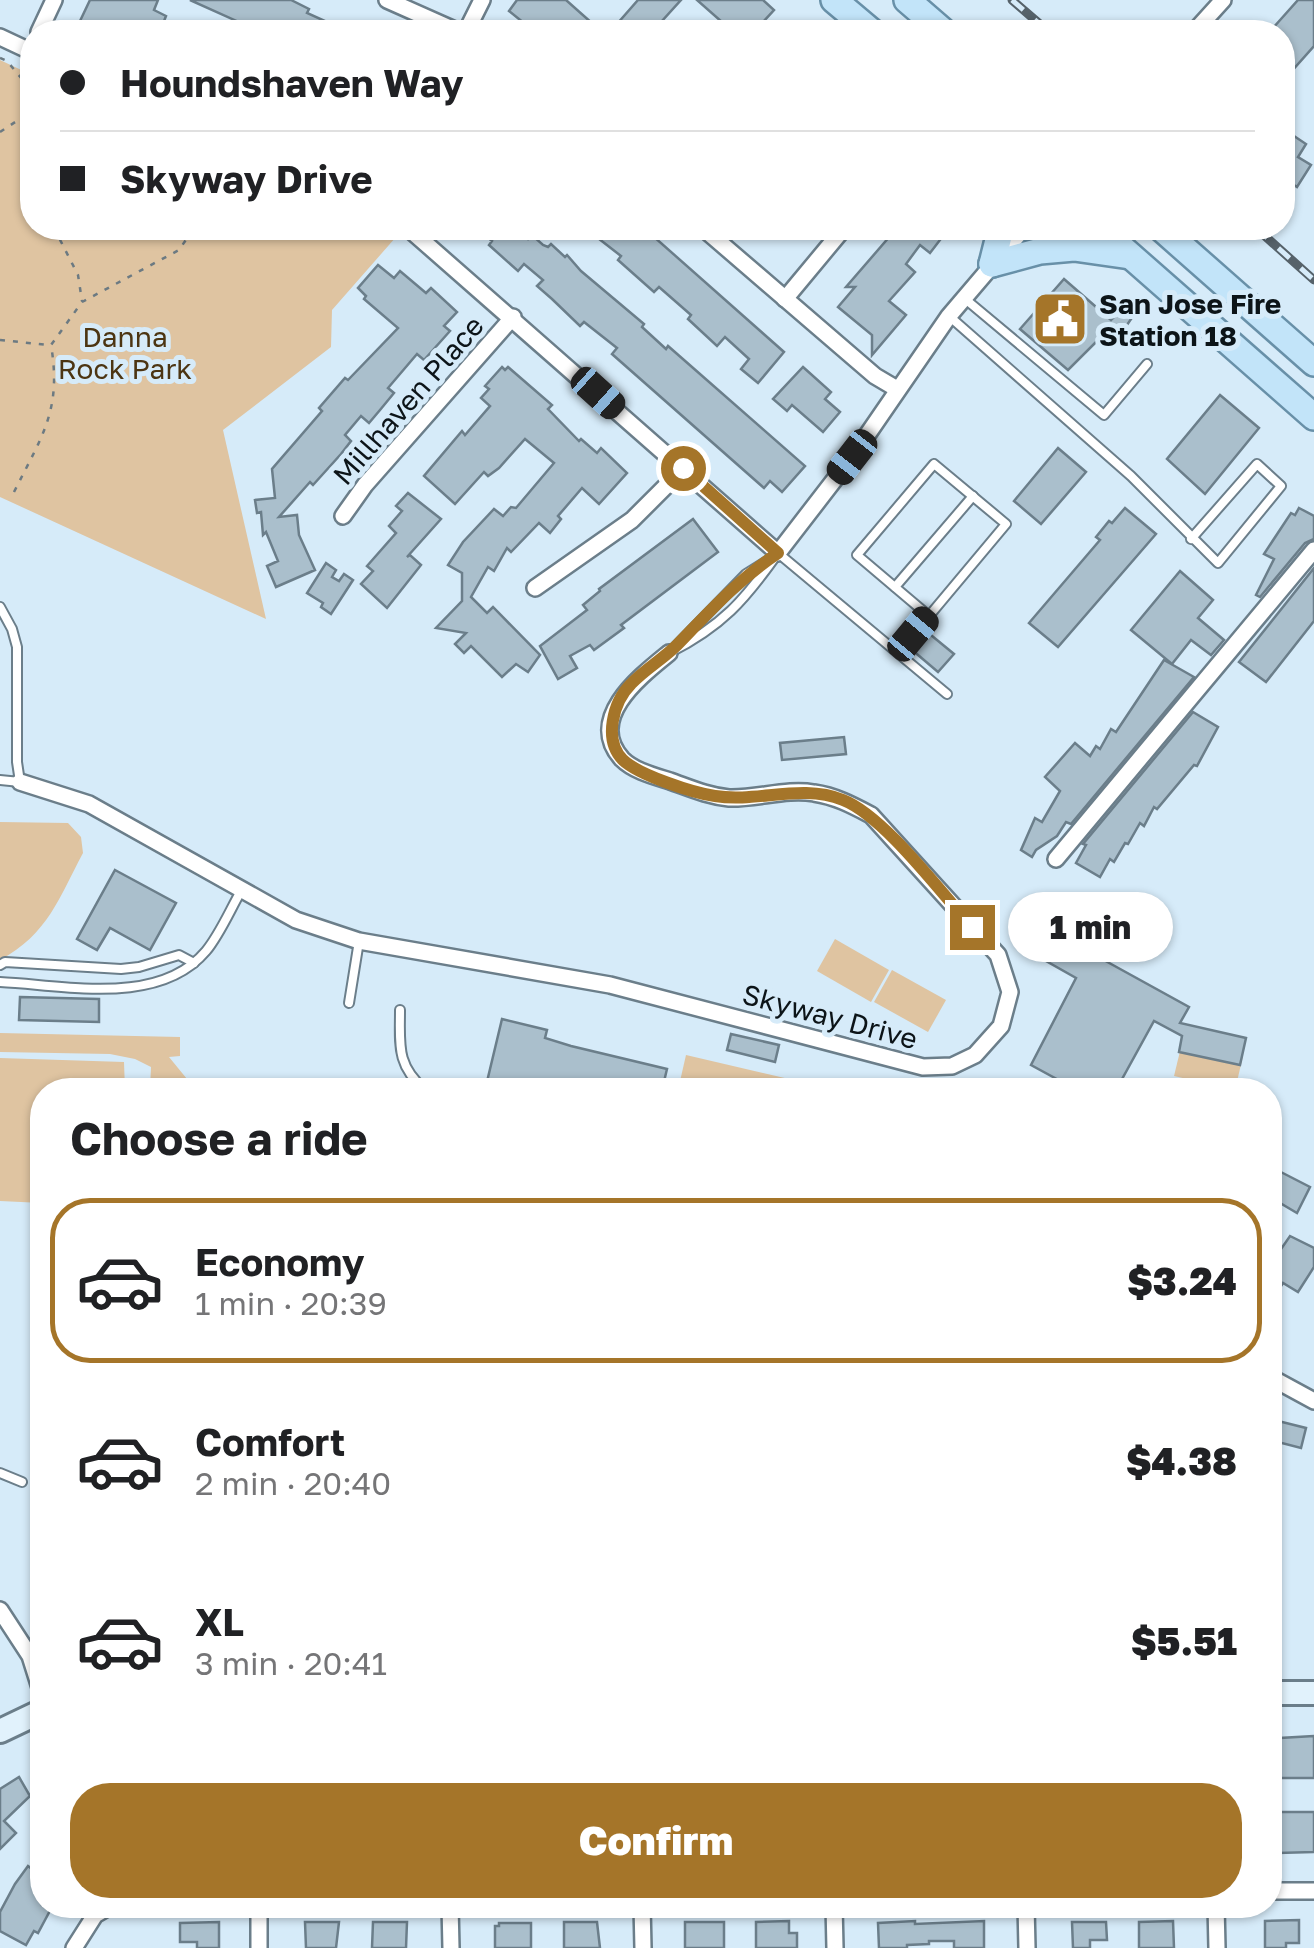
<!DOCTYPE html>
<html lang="en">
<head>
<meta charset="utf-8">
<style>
	:root { --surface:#fff; --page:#f6f6f6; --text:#202124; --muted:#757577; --line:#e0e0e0; --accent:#a57529 }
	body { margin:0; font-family:"Golos Text",sans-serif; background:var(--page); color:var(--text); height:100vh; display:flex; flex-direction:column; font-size:38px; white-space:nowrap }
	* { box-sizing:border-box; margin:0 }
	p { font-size:32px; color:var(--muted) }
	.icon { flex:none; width:55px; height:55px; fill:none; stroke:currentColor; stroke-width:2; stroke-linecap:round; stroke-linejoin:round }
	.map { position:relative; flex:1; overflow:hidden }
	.details { position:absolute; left:30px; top:1078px; width:1252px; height:840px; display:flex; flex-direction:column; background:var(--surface); border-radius:40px; box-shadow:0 2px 8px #0004 }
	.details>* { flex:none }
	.banner { position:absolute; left:20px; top:20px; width:1275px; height:220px; border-radius:40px; box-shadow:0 2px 8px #0004; display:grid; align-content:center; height:220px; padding:0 40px; background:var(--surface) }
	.end { position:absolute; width:45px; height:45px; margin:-22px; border:12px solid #a57529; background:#fff; box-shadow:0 0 0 5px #fff }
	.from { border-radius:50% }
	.bubble { position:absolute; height:70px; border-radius:35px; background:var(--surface); box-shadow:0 2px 8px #0004; font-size:32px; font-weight:800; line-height:70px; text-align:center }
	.car { position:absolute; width:30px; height:60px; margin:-30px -15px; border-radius:12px; box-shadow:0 0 8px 2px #0007; background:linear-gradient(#222 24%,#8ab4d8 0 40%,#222 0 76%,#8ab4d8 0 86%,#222 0) }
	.banner b { display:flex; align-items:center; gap:35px; height:95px; font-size:38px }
	.banner b+b { border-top:2px solid var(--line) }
	.banner i { width:25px; height:25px; background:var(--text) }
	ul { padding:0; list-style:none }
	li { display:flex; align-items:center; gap:30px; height:165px; margin:0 20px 15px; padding:0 20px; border:5px solid transparent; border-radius:40px }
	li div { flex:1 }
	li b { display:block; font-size:38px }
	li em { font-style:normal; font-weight:800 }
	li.on { border-color:var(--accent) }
	li>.icon { width:90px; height:90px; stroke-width:1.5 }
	h2 { padding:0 40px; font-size:45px; line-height:120px }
	.action { display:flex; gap:20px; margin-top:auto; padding:20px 40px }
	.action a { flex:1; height:115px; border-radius:40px; background:var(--accent); color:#fff; font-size:40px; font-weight:800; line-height:115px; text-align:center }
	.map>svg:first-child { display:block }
	.green { fill:#dfc4a1 }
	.building { fill:#aabfcc; stroke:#6b7e8a; stroke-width:2.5 }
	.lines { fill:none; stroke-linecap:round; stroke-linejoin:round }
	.lane-casing { stroke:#6b7e8a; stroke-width:12 }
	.street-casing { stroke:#6b7e8a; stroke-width:20 }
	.secondary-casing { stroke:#6b7e8a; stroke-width:28 }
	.primary-casing { stroke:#6890a8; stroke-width:30 }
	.path { stroke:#6c7a82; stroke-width:2.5; stroke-dasharray:5 8; stroke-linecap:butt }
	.lane { stroke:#fff; stroke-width:8 }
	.street { stroke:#fff; stroke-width:15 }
	.secondary { stroke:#e1f2fc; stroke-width:22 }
	.primary { stroke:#c2e4f9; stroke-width:25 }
	.rail-casing { stroke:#56626a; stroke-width:9 }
	.rail { stroke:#d6ebf9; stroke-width:5; stroke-dasharray:15; stroke-linecap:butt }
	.route { stroke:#a57529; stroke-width:12 }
	.labels { text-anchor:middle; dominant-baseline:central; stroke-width:10; stroke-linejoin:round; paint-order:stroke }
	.poi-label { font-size:28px; font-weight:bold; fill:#0c1418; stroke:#d6ebf9; text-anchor:start }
	.park-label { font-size:28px; fill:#4c3512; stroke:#d6ebf9 }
	.street-label { font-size:28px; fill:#0c1418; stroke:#d6ebf9 }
</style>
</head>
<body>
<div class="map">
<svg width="1314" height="1948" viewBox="0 0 1314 1948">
	<rect width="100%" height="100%" fill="#d6ebf9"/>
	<g class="green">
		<polygon points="0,60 32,75 32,228 378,228 396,237 332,310 331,347 223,430 266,619 0,497"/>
		<path d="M0,822L68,823L81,837L83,853C59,898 48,934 0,960Z"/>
		<polygon points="835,939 889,970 871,1002 817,971"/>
		<polygon points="892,970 946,1000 928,1032 874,1002"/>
		<polygon points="0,1033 180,1037 180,1056 169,1057 196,1090 150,1090 151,1067 135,1059 110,1054 0,1052"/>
		<polygon points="1182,1043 1243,1056 1235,1090 1174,1076"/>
		<polygon points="686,1055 828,1088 678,1090"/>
		<polygon points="0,1058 124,1062 125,1090 42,1090 42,1203 0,1201"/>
	</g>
	<g class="building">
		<polygon points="90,0 158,0 154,10 166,16 164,21 188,32 96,32 98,28 80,21"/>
		<polygon points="190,0 291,0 309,9 307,13 349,32 261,32"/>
		<polygon points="517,0 566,0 602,32 535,32 509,11"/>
		<polygon points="638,0 681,0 652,32 610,32"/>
		<polygon points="697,0 763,0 774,10 754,32 745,32 736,25 731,30"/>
		<polygon points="1298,0 1314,0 1314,46 1282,82 1282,32 1273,28"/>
		<polygon points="1291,134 1306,144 1298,157 1311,165 1297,187 1282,177 1282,147"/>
		<polygon points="476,228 514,228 528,239 532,235 543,245 548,247 551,244 565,257 567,255 581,271 644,324 642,327 666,349 668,346 805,466 782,492 770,481 764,488 612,354 617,348 584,322 580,326 552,299 537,286 543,280 524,264 518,271 489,245 492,241"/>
		<polygon points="585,228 644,228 784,352 758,383 741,369 749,359 725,337 717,346 688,319 691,315 659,287 654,292 618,260 621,256"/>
		<polygon points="897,228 932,228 943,236 930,253 920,245 906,264 915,272 889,301 906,315 872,355 872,335 838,307 855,287 846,287"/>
		<polygon points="378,265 394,278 400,271 426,293 431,288 457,312 444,326 450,331 424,360 417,354 388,388 394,393 380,410 369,423 361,416 345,435 351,441 341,454 313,485 310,482 279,517 297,515 299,535 315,570 276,587 267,566 278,561 266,532 263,535 261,512 257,513 255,500 275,498 272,469 322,411 319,408 345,378 348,380 398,328 364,299 366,296 358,288"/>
		<polygon points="1064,279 1111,320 1132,299 1140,306 1114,344 1103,335 1068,370 1020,329"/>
		<polygon points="502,367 505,370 508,367 552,405 548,409 579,441 581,439 597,453 601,448 627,473 599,504 582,488 558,516 561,519 550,533 539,523 511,552 507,548 494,571 488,567 471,597 487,613 493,607 540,655 528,672 516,664 502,677 471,646 464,653 455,644 466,633 436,628 462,601 462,573 448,565 463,542 494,509 503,516 511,507 516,508 554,463 525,439 499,468 488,476 484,472 455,504 424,476 462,431 465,435 490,406 481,398 489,389 485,386"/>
		<polygon points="803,367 831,392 825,399 840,412 823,432 792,405 787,411 773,399"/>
		<polygon points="1220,395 1259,428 1205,494 1167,459"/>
		<polygon points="1058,448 1086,472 1041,524 1014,501"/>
		<polygon points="408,493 441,519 407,557 410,555 421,565 387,608 361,584 373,571 367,566 396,533 389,526 402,511 396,506"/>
		<polygon points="1125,508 1156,534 1058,647 1029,623 1100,540 1096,537 1109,521 1112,523"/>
		<polygon points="1299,508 1314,516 1314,539 1305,543 1260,597 1256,595 1274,559 1264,554 1291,513 1295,515"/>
		<polygon points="693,519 718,552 621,625 624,628 594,650 590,645 570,656 577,668 558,679 540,646 587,610 583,605 600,591 599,589"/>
		<polygon points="326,563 336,570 332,577 339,581 344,574 353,580 331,614 321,607 323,603 307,593"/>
		<polygon points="1314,568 1314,621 1266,682 1239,662"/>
		<polygon points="1180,571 1213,600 1198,618 1224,640 1211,655 1191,640 1172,664 1131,630"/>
		<polygon points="926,631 954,654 938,672 911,649"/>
		<polygon points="1164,660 1194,677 1071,824 1066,822 1057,836 1036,850 1032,857 1021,850 1035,818 1042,822 1060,791 1045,777 1075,743 1090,756 1096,746 1100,749 1111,729 1116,732"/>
		<polygon points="1193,712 1218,727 1197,766 1194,765 1157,809 1154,807 1144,826 1140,823 1128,844 1125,843 1114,862 1110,859 1100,877 1076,863 1086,845 1083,844"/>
		<polygon points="844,737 846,754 782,760 780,743"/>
		<polygon points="115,870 176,903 150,950 110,928 97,950 77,939"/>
		<polygon points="1053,932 1189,1007 1180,1023 1246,1038 1240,1065 1179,1052 1182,1036 1154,1021 1116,1090 1077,1090 1031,1065 1076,978 1039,957"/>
		<polygon points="20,997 99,999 99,1022 19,1020"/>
		<polygon points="502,1019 547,1030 545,1038 571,1046 667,1069 662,1090 485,1090"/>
		<polygon points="731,1034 779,1045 775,1062 727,1050"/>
		<polygon points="1275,1169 1310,1187 1297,1213 1270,1197 1270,1179"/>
		<polygon points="1290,1236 1314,1248 1314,1267 1298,1292 1283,1283 1270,1303 1270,1265"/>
		<polygon points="1270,1419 1306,1428 1301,1448 1270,1440"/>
		<polygon points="1314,1736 1314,1778 1270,1778 1270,1744 1280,1744 1280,1738"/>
		<polygon points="19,1777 30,1796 4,1821 16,1833 0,1849 0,1789"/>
		<polygon points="1270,1812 1314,1812 1314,1852 1278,1853 1278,1847 1271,1848"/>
		<polygon points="42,1850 42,1905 53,1905 38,1933 34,1931 26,1945 0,1931 0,1912 15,1884 28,1866 32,1869"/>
		<polygon points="1299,1920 1299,1943 1286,1943 1286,1948 1265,1948 1265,1921"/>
		<polygon points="789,1921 789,1933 797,1933 797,1948 756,1948 756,1922"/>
		<polygon points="915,1921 915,1924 984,1921 984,1948 954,1948 954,1941 929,1941 929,1944 907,1945 907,1948 879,1948 878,1923"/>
		<polygon points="1173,1921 1174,1948 1139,1948 1139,1922"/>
		<polygon points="219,1922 219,1948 197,1948 197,1942 180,1942 180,1923"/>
		<polygon points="305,1922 339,1922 336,1948 306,1948"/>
		<polygon points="373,1922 407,1922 406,1948 372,1948"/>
		<polygon points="564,1922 597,1922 600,1948 564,1948"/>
		<rect x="685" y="1922" width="39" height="26"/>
		<polygon points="1072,1922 1106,1922 1107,1940 1090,1940 1090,1948 1073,1948"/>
		<polygon points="499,1923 531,1923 531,1948 495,1948 495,1926 499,1926"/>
	</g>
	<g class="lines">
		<g class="lane-casing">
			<g id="lane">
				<polyline points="964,298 1104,415 1147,364"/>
				<polyline points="949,316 1131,476 1218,563 1281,486 1257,464 1191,539"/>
				<polyline points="778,553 947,694"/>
				<polyline points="895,587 973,496"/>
				<polyline points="0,607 12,629 17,647 17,762 20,782 0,780"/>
				<polyline points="675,647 746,574 775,556"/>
				<path d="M669,653C722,626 744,601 778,553"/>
				<polyline points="898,653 1006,524 934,464 857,555 929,616"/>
				<polyline points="0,965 5,962 121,969 139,967 179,955 194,963"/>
				<path d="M0,982C65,985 159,1007 206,951C220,934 230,910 241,891"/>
				<polyline points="349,1003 359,941"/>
				<path d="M400,1010C400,1045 396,1065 425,1090"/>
				<polyline points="0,1473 22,1482"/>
			</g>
		</g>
		<g class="street-casing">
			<g id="street">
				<polyline points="387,0 459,32"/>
				<polyline points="39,32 54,0"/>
				<polyline points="466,32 482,0"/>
				<polyline points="1194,32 1223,0"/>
				<polyline points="0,37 32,52"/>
				<polyline points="408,228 778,553 852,457 949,316 1024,228"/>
				<polyline points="703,228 875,376 897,389"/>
				<polyline points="785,299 844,228"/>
				<polyline points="343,516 365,485 513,317"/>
				<polyline points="535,588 632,520 683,469"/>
				<path d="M20,782L89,804L296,920L359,941L610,985L923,1067L952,1066L975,1055L1001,1026L1010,992L998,955L871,815C852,805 835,796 814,793C787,788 757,799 729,798C708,796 690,788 670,781C654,776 634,771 622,759C585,718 642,675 669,653"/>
				<polyline points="1056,859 1314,550"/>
				<polyline points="1270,1377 1314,1401"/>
				<polyline points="0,1610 30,1656 42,1694"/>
				<polyline points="1270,1891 1314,1891"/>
				<polyline points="259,1905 259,1948"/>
				<polyline points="450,1905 451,1948"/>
				<polyline points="642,1905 643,1948"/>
				<polyline points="834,1905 835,1948"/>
				<polyline points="1026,1905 1027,1948"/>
				<polyline points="1216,1905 1217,1948"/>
				<polyline points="74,1948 95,1915 112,1905"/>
			</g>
		</g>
		<g class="secondary-casing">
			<g id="secondary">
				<polyline points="1270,1693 1314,1693"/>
				<polyline points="0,1731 42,1711"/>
			</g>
		</g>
		<g class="primary-casing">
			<g id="primary">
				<polyline points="834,0 872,32"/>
				<polyline points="907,0 944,32"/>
				<polyline points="1099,228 1314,417"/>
				<polyline points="1161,228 1314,363"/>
				<polyline points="992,264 1040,251 1074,248 1130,256"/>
				<polyline points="992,264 1001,228"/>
			</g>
		</g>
		<g class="path">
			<polyline points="0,58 7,61 32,91"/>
			<polyline points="0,132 32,111"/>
			<polyline points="54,228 78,275 82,301"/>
			<polyline points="358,228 382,235 394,230"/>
			<polyline points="0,340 49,345"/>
			<path d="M14,492C42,436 62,410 51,345L82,302L179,250L194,228"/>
		</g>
		<use href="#lane" class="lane"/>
		<use href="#street" class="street"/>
		<use href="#secondary" class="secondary"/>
		<use href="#primary" class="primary"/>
		<g class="rail-casing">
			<g id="rail">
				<polyline points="1012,0 1049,32"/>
				<polyline points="1256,228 1314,280"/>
			</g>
		</g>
		<use href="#rail" class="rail"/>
	</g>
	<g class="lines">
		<path class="route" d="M683,468L778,553C739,579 710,611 677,645C663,659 645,669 631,684C613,702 603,740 623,760C639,775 693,793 715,796C758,803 801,783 843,800C884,816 941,893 972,927"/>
	</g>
	<defs>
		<g id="civic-square" transform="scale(2.875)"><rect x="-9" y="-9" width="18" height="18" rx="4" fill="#a57529" stroke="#d6ebf9"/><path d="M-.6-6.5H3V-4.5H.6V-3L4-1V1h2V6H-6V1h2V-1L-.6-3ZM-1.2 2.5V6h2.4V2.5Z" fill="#fff"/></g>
	</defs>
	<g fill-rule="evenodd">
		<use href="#civic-square" x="1060" y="319"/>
	</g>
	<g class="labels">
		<g class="poi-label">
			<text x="1099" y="303">San Jose Fire<tspan x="1099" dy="32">Station 18</tspan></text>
		</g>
		<g class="park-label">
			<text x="125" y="336">Danna<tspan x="125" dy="32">Rock Park</tspan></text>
		</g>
		<g class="street-label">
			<text transform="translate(408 400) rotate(-49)">Millhaven Place</text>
			<text transform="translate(830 1016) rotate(15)">Skyway Drive</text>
		</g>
	</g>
</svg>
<i class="end from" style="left:683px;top:468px"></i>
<i class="end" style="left:972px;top:927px"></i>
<div class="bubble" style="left:1008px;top:892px;width:165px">1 min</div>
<i class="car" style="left:598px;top:393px;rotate:132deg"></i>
<i class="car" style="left:852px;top:457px;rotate:218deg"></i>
<i class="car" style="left:913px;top:634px;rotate:40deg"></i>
<div class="banner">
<b><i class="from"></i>Houndshaven Way</b>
<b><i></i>Skyway Drive</b>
</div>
<section class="details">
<h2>Choose a ride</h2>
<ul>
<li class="on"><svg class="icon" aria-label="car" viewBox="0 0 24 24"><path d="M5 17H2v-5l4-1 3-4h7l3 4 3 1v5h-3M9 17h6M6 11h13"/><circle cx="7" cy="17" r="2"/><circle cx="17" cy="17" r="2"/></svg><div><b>Economy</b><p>1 min · 20:39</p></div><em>$3.24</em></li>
<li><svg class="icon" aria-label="car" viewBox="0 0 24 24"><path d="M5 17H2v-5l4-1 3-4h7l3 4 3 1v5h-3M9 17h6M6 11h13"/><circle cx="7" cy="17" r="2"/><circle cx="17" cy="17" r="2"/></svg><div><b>Comfort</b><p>2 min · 20:40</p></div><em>$4.38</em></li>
<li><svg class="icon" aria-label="car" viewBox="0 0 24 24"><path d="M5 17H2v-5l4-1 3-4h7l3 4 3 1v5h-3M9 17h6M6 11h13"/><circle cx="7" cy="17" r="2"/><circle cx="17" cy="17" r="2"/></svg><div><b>XL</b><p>3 min · 20:41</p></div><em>$5.51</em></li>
</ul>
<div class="action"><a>Confirm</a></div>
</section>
</div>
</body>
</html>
